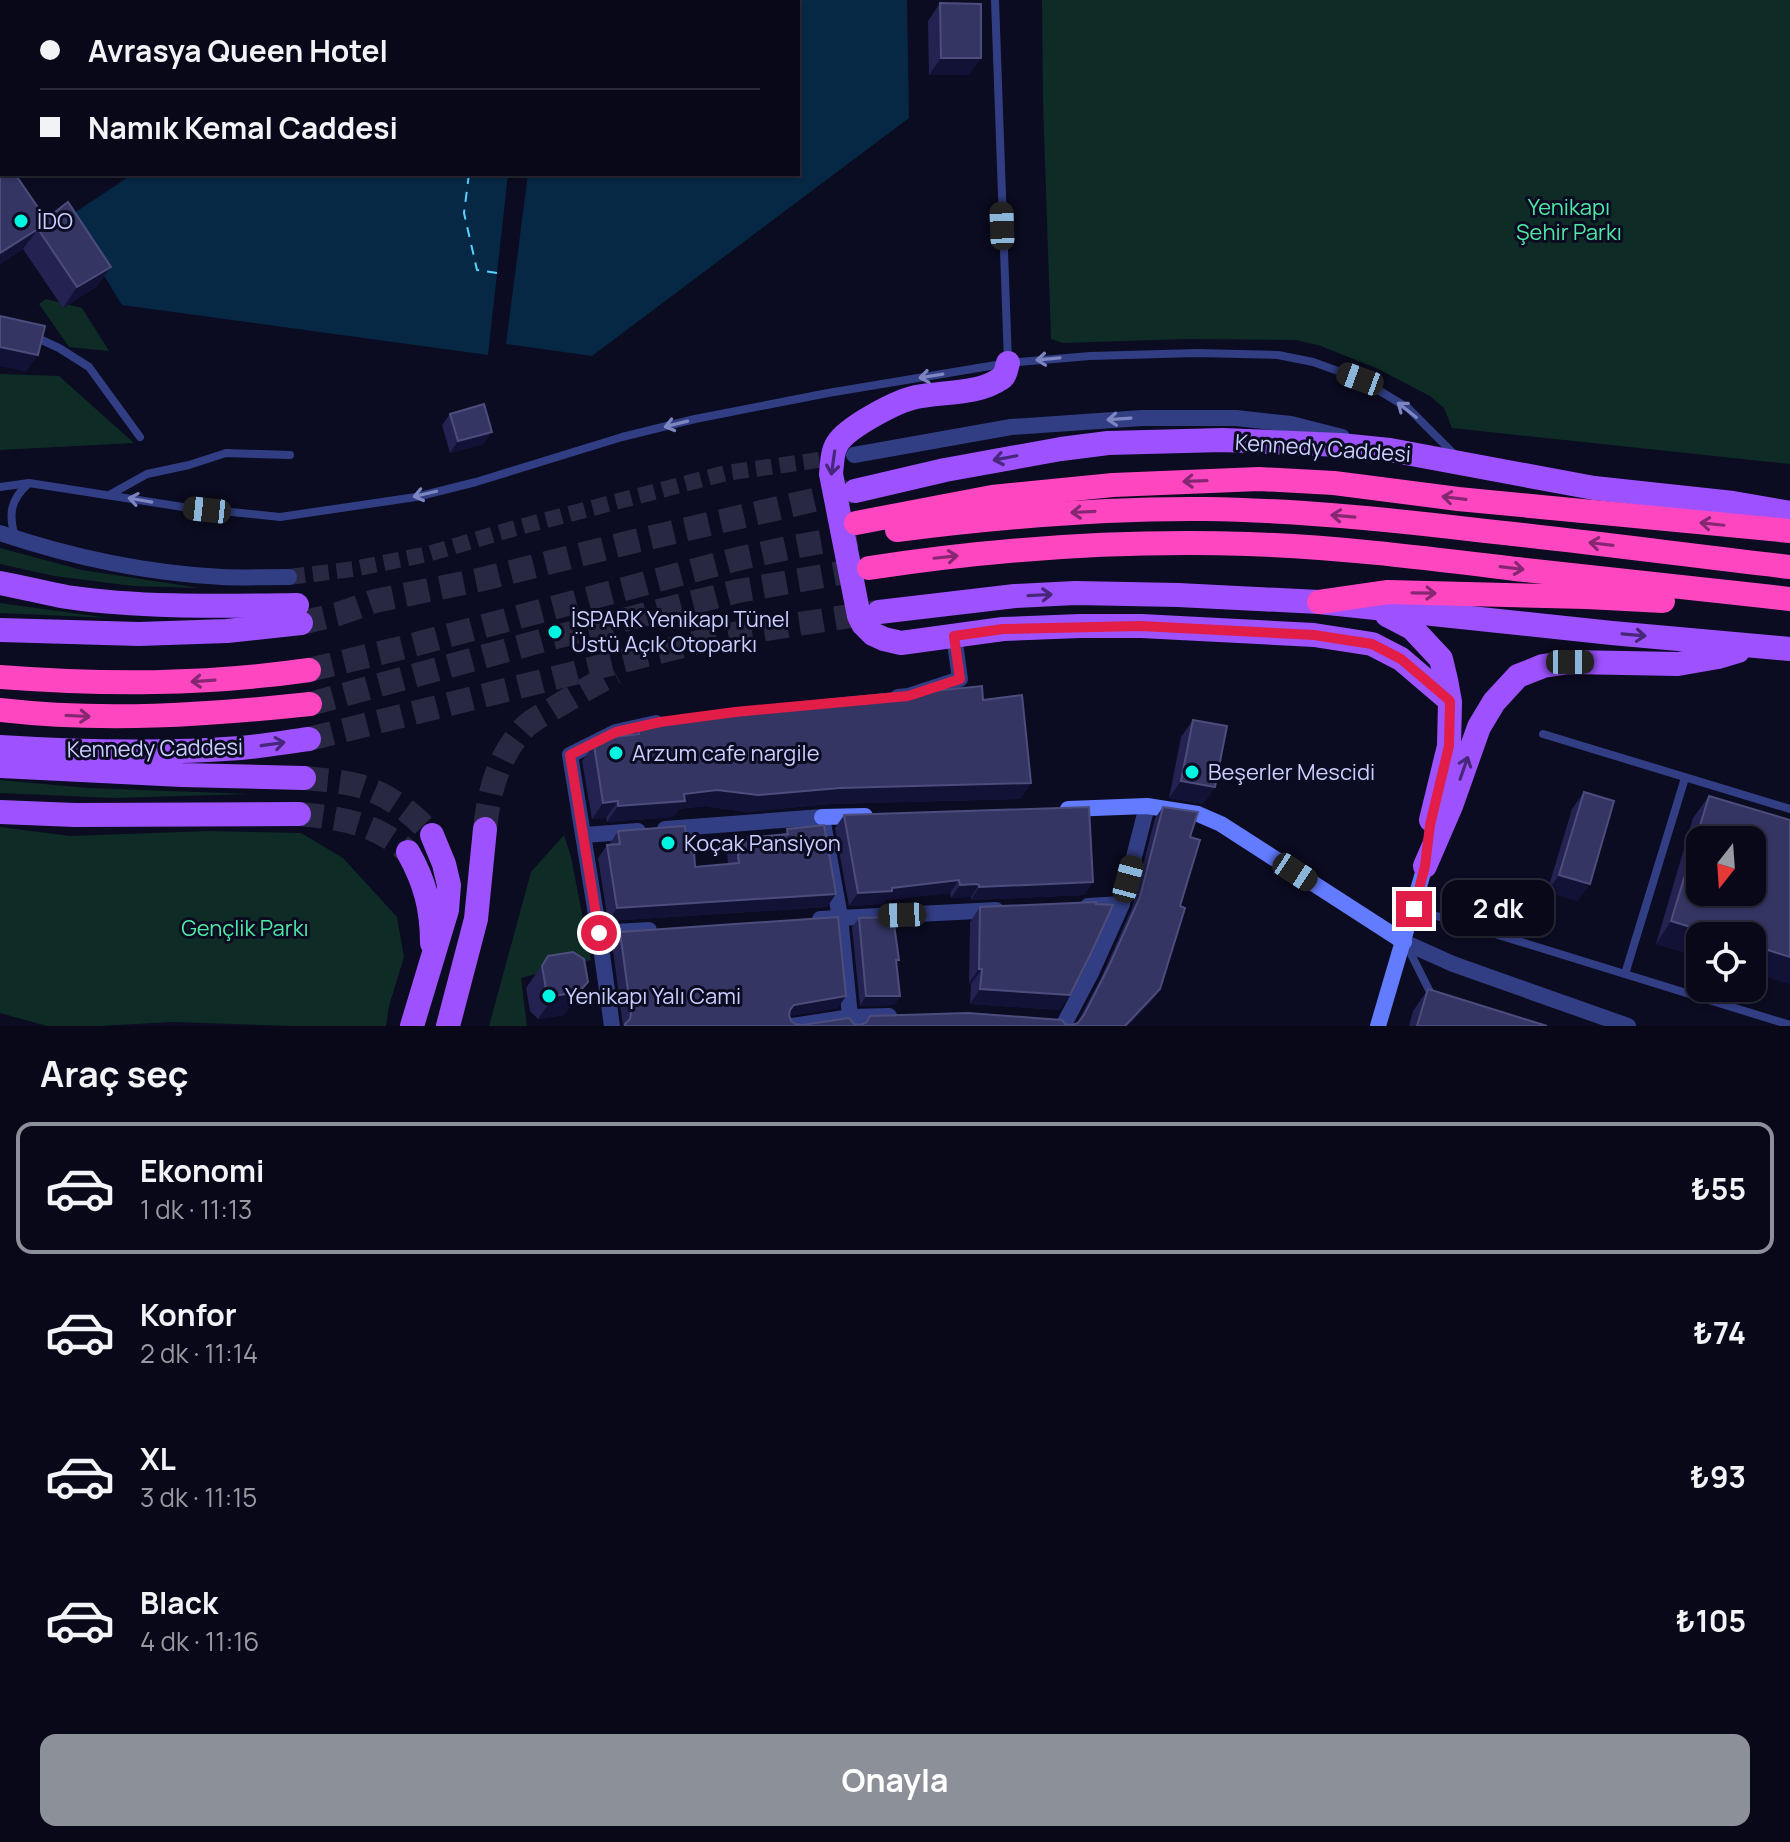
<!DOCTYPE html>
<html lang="tr">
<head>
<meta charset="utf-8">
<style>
	:root { --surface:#080819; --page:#112; --text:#f1f3f6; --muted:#989aa2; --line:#292938; --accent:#8c9099 }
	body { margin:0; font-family:Manrope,sans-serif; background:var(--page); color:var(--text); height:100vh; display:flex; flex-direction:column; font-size:30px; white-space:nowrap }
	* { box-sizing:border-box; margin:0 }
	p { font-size:26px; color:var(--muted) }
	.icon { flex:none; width:44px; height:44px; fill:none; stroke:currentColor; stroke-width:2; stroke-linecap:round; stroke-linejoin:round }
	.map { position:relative; height:1026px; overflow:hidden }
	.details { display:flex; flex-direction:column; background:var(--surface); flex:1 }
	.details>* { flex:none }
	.banner { position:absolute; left:0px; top:0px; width:800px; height:176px; box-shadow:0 2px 6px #0004,0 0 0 2px var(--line); display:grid; align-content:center; height:176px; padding:0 40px; background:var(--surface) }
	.needle { width:52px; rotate:197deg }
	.tools { position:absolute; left:1686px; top:826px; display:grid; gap:16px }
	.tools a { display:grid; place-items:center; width:80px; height:80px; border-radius:16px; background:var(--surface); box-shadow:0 2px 6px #0004,0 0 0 2px var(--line); font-size:40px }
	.end { position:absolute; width:36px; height:36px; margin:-18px; border:10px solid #e11d48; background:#fff; box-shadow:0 0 0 4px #fff }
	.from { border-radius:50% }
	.bubble { position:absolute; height:56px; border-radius:16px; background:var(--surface); box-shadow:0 2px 6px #0004,0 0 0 2px var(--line); font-size:26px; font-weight:700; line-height:56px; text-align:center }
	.car { position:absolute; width:24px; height:48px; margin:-24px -12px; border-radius:10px; box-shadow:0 0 6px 2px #0007; background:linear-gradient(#222 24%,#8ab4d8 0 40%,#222 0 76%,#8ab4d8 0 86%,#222 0) }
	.banner b { display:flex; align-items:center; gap:28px; height:76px; font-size:30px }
	.banner b+b { border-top:2px solid var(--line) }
	.banner i { width:20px; height:20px; background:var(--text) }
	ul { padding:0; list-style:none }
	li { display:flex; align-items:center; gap:24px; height:132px; margin:0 16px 12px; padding:0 24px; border:4px solid transparent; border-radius:16px }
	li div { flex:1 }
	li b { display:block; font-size:30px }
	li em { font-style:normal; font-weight:700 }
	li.current { border-color:var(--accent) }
	li>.icon { width:72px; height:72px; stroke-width:1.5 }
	h2 { padding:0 40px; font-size:36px; line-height:96px }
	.button { display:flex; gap:16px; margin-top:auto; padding:16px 40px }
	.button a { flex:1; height:92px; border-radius:16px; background:var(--accent); color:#fff; font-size:32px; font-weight:700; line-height:92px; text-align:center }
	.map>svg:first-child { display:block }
	.green { fill:#0e2c25 }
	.water { fill:#072844 }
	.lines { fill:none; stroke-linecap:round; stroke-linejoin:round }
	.ferry { stroke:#59d1ff; stroke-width:2; stroke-dasharray:10 8; stroke-linecap:butt }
	.street-tunnel { stroke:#282842; stroke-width:16; stroke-dasharray:16 8; stroke-linecap:butt }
	.primary-tunnel { stroke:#282842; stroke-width:24; stroke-dasharray:24 12; stroke-linecap:butt }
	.highway-tunnel { stroke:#282842; stroke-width:24; stroke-dasharray:24 12; stroke-linecap:butt }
	.lane { stroke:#323e84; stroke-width:8 }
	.street { stroke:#323e84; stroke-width:16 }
	.secondary { stroke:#627bff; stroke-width:16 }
	.primary { stroke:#9e52ff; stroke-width:24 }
	.highway { stroke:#ff46c1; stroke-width:24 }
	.wall { fill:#232251 }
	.shaded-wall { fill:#121136 }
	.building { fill:#353564; stroke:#4c4d7c; stroke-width:2; fill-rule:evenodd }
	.oneway { stroke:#7e86c2 }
	.oneway2 { stroke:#46277a }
	.oneway3 { stroke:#852871 }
	.route { stroke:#e11d48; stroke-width:10 }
	.poi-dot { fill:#00f6e1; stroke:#0b0b21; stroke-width:3 }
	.labels { text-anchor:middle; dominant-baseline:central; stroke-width:6; stroke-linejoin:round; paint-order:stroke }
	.park-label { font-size:22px; fill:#4de9a5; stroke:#0b0b21 }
	.poi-label { font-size:22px; fill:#cbcfff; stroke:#0b0b21; text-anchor:start }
	.street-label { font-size:22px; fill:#cbcfff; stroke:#0b0b21 }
</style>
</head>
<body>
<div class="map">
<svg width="1790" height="1026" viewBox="0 0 1790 1026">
	<rect width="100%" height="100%" fill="#0b0b21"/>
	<g class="green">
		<polygon points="1042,0 1790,0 1790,464 1452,428 1444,408 1430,396 1378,369 1321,346 1296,340 1187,339 1063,343 1051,339 1043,103"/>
		<polygon points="46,299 82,308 109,351 69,347 39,304"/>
		<polygon points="0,374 59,376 134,443 0,450"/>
		<polygon points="0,548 82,570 200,588 133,586 54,576 0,564"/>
		<polygon points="0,603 109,618 0,613"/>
		<polygon points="0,780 88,788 251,794 114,798 0,793"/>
		<polygon points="0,827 70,836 209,831 301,833 343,858 397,917 404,957 389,1006 386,1026 292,1026 172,1022 99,1026 47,1026 0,1013"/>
		<polygon points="564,835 571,857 591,960 521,978 527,1026 489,1026 531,872"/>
	</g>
	<g class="water">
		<polygon points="0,0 907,0 909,118 592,356 506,344 528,174 798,174 798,2 2,2 2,122 0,119"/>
		<polygon points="133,174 508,174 488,355 122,305 68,217"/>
	</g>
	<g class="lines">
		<g class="ferry">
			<polyline points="150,0 150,2"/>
			<polyline points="174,0 174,2"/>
			<polyline points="199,2 199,0"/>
			<polyline points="230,2 230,0"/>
			<polyline points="490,2 491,0"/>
			<polyline points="469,174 464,213 477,270 497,273"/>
		</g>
		<polyline class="street-tunnel" points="289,577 354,569 428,554 512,529 726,473 854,455"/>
		<g class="primary-tunnel">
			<polyline points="301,623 338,614 375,601 483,579 635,541 853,491"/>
			<polyline points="309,739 727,635 877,612"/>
			<path d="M304,778C323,780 343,781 360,786C389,795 413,813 432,835"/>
			<path d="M299,814C340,818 376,823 408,852"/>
			<path d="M485,829C489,791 498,756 525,727C532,720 542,715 551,710C572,697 593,685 615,673"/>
		</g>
		<g class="highway-tunnel">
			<polyline points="309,670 405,647 737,559 788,548 859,535"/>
			<polyline points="310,704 548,639 738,591 869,568"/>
		</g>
		<g class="lane">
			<polyline points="995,0 1008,362"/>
			<polyline points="33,336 59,348 89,367 140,437"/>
			<polyline points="0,487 29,483 183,507 280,517 416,497 476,482 622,437 695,419 828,393 1008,363 1090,356 1197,353 1278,355 1313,362 1360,379 1408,408 1454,454"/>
			<polyline points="111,494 147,474 189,465 226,453 290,455"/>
			<path d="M15,536C8,514 11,499 28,484"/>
			<polyline points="1543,734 1790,809"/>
			<polyline points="1414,909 1790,1025"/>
			<polyline points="1407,946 1433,998"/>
			<polyline points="1625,974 1685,778"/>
		</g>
		<g class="street">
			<polyline points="854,455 1011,427 1142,418 1236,418 1291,424 1342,437"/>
			<path d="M0,533C71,557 147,573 222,577C244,578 267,577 289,577"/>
			<polyline points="898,697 908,696 960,679 954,636"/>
			<polyline points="665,829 822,817 840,917 851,1026"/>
			<polyline points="584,835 638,831"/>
			<polyline points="1088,906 1122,904"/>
			<polyline points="820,919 996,910"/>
			<polyline points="599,933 649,930"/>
			<polyline points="1404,942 1453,964 1628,1026"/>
			<polyline points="612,1026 599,933 570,755 616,732 656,723"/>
			<polyline points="792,1026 851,1017 889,1016"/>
			<polyline points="1063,1026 1091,973 1122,904 1147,806"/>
		</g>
		<g class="secondary">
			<polyline points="1068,809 1147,806 1198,814 1221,824 1404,942"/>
			<polyline points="822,817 865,816"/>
			<polyline points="1378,1026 1425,866"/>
		</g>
		<g class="primary">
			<path d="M1008,363C1006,369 1006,376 1000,379C980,394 941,392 916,397C897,401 847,427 837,444C832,452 832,465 831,474L859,616L863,624L873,634L884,639L901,643L1003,629L1080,626H1141L1314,635L1372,644L1401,659L1449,700"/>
			<polyline points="855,491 945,470 1061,449 1108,443 1223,440 1340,445 1390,450 1594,488 1733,503 1790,513"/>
			<path d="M0,583C22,587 45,593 67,597C142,608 221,606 297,605"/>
			<polyline points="879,612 1015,596 1075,593 1178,595 1319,602 1612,633 1790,649"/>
			<polyline points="1387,615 1412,628 1441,659 1446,680 1450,702 1449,746 1431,820"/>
			<polyline points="0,630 139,634 227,631 301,623"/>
			<path d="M0,747C80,752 161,754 241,748C264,746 286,742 309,739"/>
			<polyline points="0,766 182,775 304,778"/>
			<polyline points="0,812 75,815 299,814"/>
			<path d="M408,852C425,882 432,909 432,943"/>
			<polyline points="1425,866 1451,806 1479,727 1494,702 1518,676 1543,666 1570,662 1678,664 1718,657 1738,651"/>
			<polyline points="412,1026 447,910 449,885 444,864 432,835"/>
			<polyline points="448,1026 476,919 485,829"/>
		</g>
		<g class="highway">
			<polyline points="856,523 992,497 1113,485 1259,479 1334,483 1458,499 1790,531"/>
			<path d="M897,530C999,517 1102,508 1205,509C1296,510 1386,519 1477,530C1581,541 1686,555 1790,567"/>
			<path d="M869,568C993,549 1122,540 1248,544C1341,547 1433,559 1525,570C1614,580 1702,589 1790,599"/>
			<polyline points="1319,602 1388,592 1587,597 1663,601"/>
			<path d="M0,677C105,685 204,685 309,670"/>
			<path d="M0,710C104,722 206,715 310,704"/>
		</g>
	</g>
	<g class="wall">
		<polygon points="940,3 969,75 929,75 928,21"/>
		<polygon points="0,140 2,143 1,150 2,174 46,219 111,267 96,287 63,308 23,249 0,264"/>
		<polygon points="450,414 484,444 450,453 442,425"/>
		<polygon points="895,695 983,700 1031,783 1020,799 829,804 746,812 705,806 679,809 673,817 607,822 606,818 592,819 582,761 594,745 631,735 638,724"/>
		<polygon points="1193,720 1215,787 1203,804 1169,798 1181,737"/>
		<polygon points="1584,792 1578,901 1547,892 1572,809"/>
		<polygon points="1709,796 1790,820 1790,984 1656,944 1693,818"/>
		<polygon points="1163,807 1190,837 1180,906 1160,989 1152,1001 1127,1026 623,1026 612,943 620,932 838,1008 790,1016 791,1021 795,1024 802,1025 854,1024 859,1025 865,1023 870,1016 1065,1024 1072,1025 1077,1023 1101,978 1132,908 1155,818"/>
		<polygon points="844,815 1085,895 971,900 971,897 967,897 951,898 950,893 886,900 883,904 849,906 835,828"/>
		<polygon points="787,829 827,907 608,921 598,858 607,845 609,845 618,831 687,852 695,867 728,864 727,852 736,839 784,835"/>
		<polygon points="980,907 1070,995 1059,1010 970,1004 971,984 969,983 970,922"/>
		<polygon points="859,918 899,960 896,964 900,996 894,1005 860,1006 852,927"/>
		<polygon points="548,956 588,982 564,1015 538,1019 530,1011 526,988"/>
		<polygon points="1428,989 1547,1026 1409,1026 1413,1011"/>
	</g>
	<g class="shaded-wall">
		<polygon points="941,58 981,58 969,75 929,75"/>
		<polygon points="38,229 23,249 0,264 0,253"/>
		<polygon points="111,267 96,287 63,308 77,287"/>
		<polygon points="0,347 38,355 26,372 0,366"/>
		<polygon points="492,432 484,444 450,453 458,441"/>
		<polygon points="1181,781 1215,787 1203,804 1169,798"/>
		<polygon points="1031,783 1020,799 829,804 746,812 705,806 679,809 673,817 607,822 618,806 684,794 717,790"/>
		<polygon points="618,801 606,818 592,819 603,803"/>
		<polygon points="1559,875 1590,884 1578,901 1547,892"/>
		<polygon points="959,880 950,893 886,900 883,904 849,906 858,893"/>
		<polygon points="1093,882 1085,895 971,900 979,887"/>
		<polygon points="976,884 979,885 971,897 951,898 960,885"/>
		<polygon points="836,894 827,907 608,921 617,908"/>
		<polygon points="1671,921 1720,936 1700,936 1700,957 1656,944"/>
		<polygon points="1752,945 1790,957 1790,984 1752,973"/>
		<polygon points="979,969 982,969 971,984 969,983"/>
		<polygon points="588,982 564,1015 538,1019 554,996"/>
		<polygon points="980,989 1070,995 1059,1010 970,1004"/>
		<polygon points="1160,989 1152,1001 1127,1026 1124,1026"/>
		<polygon points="846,996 838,1008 786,1017 794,1005"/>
		<polygon points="866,996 900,996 894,1005 860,1006"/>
	</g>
	<g class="building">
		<polygon points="940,3 981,4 981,58 941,58"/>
		<polygon points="0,148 2,151 2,174 15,174 46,219 68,202 111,267 77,287 38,229 0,253"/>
		<polygon points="0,316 45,326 38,355 0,347"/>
		<polygon points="484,404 492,432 458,441 450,414"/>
		<polygon points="982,686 983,700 1022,695 1031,783 840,788 758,795 717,790 684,794 685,801 618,806 618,801 603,803 594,745 607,738 639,734 638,724 679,716 844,698 895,693 895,695"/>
		<polygon points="1193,720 1227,726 1215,787 1181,781"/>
		<polygon points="1584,792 1614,801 1590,884 1559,875"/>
		<path d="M1709,796L1790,820V957L1752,945V936H1720L1671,921ZM1700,840H1752V892H1700Z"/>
		<polygon points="1089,807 1093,882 979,887 979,885 976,884 960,885 959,880 892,888 892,891 858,893 844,815"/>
		<polygon points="1163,807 1198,812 1190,837 1200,840 1180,906 1185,908 1160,989 1125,1026 625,1026 625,1024 630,1019 631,1013 620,932 838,917 846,996 794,1005 790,1010 789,1015 791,1021 795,1024 802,1025 849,1018 854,1024 859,1025 866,1023 870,1016 968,1013 1062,1020 1065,1024 1072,1025 1078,1023 1084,1015 1109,966 1140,897"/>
		<polygon points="824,825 836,894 617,908 607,845 620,844 618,831 685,826 687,852 694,851 695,867 739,863 736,839 788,834 787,829"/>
		<polygon points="1096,902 1096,904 1113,905 1091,953 1070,995 980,989 982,969 979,969 980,907"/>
		<polygon points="893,917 899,960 896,960 900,996 866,996 859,918"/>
		<polygon points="573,952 584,959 588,982 579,992 554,996 546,989 542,966 548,956"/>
		<polygon points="1428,989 1547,1026 1417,1026"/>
	</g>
	<defs><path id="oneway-shaft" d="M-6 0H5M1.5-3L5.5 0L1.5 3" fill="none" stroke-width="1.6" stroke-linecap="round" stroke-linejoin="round" transform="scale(2)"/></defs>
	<g class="oneway">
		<use href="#oneway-shaft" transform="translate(1048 359) rotate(175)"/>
		<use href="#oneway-shaft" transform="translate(931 376) rotate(171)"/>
		<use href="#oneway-shaft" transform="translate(1407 410) rotate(-142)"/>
		<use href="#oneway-shaft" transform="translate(1119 419) rotate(176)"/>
		<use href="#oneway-shaft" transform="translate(676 424) rotate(166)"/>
		<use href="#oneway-shaft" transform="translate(425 494) rotate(167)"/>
		<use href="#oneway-shaft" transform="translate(140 500) rotate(-170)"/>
	</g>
	<g class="oneway2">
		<use href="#oneway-shaft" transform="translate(1005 458) rotate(169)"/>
		<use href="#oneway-shaft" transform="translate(833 463) rotate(98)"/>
		<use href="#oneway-shaft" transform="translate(1040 595) rotate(-3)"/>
		<use href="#oneway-shaft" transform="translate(1634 635) rotate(5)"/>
		<use href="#oneway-shaft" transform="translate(273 744) rotate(-8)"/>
		<use href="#oneway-shaft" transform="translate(1464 768) rotate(-71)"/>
	</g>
	<g class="oneway3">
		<use href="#oneway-shaft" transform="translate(1195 481) rotate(178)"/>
		<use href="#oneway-shaft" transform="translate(1454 498) rotate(-173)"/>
		<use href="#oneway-shaft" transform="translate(1083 512) rotate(177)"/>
		<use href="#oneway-shaft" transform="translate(1343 516) rotate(-175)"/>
		<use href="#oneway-shaft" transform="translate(1712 524) rotate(-174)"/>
		<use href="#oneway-shaft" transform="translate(1601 544) rotate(-173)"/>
		<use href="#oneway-shaft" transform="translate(946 557) rotate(-6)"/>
		<use href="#oneway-shaft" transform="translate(1512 568) rotate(7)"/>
		<use href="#oneway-shaft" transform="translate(1424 593) rotate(1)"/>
		<use href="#oneway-shaft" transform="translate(203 681) rotate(176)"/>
		<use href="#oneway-shaft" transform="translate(78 716) rotate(3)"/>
	</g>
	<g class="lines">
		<polyline class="route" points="599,933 570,755 616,732 660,722 735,712 908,696 960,679 954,636 1003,629 1141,626 1314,635 1372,644 1401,659 1449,700 1450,702 1449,746 1430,825 1425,866 1414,909"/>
	</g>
	<g class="poi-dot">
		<circle cx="21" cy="221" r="8"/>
		<circle cx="555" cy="632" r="8"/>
		<circle cx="616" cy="753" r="8"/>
		<circle cx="1192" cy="772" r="8"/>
		<circle cx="668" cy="843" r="8"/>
		<circle cx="549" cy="996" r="8"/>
	</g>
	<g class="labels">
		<g class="park-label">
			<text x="1569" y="207">Yenikapı<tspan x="1569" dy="25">Şehir Parkı</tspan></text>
			<text x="245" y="928">Gençlik Parkı</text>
		</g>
		<g class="poi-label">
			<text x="37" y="221">İDO</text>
			<text x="571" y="619">İSPARK Yenikapı Tünel<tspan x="571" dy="25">Üstü Açık Otoparkı</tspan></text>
			<text x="632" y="753">Arzum cafe nargile</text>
			<text x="1208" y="772">Beşerler Mescidi</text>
			<text x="684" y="843">Koçak Pansiyon</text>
			<text x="565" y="996">Yenikapı Yalı Cami</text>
		</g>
		<g class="street-label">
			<text transform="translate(1323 448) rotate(4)">Kennedy Caddesi</text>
			<text transform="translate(155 748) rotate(-1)">Kennedy Caddesi</text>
		</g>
	</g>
</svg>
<div class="tools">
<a><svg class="needle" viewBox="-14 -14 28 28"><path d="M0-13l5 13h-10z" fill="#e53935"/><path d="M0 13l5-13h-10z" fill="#989aa2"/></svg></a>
<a><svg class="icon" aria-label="locate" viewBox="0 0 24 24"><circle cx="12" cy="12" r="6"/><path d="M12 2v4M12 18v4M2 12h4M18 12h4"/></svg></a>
</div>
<i class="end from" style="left:599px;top:933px"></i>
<i class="end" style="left:1414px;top:909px"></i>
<div class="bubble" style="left:1442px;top:880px;width:112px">2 dk</div>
<i class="car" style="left:1002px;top:226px;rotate:358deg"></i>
<i class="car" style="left:1360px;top:379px;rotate:290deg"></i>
<i class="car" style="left:207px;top:510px;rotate:276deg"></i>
<i class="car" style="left:1570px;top:662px;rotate:90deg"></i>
<i class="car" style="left:1295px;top:872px;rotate:123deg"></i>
<i class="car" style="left:1128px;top:879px;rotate:15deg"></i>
<i class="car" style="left:902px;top:915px;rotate:268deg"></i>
<div class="banner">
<b><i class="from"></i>Avrasya Queen Hotel</b>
<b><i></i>Namık Kemal Caddesi</b>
</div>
</div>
<section class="details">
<h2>Araç seç</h2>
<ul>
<li class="current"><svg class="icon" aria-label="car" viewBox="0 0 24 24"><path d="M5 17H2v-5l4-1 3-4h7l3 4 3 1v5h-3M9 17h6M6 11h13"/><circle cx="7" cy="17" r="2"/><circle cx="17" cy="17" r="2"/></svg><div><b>Ekonomi</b><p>1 dk · 11:13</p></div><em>₺55</em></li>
<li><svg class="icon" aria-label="car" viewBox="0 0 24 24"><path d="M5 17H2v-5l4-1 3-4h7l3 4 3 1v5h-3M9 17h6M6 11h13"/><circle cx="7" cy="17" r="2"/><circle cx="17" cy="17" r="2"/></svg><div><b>Konfor</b><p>2 dk · 11:14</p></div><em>₺74</em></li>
<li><svg class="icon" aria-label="car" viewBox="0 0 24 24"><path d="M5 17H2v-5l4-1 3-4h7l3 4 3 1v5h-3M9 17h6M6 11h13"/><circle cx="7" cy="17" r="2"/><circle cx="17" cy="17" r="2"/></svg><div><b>XL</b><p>3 dk · 11:15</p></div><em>₺93</em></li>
<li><svg class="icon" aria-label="car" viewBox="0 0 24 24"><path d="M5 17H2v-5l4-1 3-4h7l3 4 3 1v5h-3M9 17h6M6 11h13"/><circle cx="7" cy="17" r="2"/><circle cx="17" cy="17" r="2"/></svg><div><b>Black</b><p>4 dk · 11:16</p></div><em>₺105</em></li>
</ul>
<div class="button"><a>Onayla</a></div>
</section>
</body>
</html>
